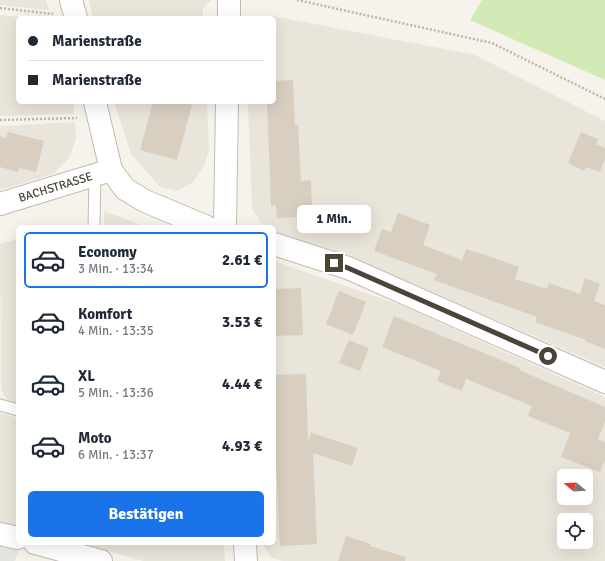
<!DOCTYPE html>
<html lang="de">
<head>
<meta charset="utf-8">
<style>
	:root { --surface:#fff; --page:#f6f6f7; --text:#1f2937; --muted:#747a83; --line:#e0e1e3; --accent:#1a73e8 }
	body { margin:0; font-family:Signika,sans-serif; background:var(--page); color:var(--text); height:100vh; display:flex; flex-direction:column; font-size:15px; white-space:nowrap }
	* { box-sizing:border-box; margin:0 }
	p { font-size:13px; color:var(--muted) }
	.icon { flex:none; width:22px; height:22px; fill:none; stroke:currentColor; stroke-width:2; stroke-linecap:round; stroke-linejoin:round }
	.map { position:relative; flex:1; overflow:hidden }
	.sheet { position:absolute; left:16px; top:225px; width:260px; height:320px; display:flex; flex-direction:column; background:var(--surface); border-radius:6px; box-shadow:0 4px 16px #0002 }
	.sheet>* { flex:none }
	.banner { position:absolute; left:16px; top:16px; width:260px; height:88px; border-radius:6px; box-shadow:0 4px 16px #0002; display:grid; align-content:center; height:88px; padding:0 12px; background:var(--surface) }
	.needle { width:26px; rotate:288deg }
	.buttons { position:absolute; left:557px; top:469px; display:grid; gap:8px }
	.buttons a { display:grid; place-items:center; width:36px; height:36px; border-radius:6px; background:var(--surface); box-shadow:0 4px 16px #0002; font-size:20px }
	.end { position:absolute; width:18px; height:18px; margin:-9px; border:5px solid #4b4439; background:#fff; box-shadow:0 0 0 2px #fff }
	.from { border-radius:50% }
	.bubble { position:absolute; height:28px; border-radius:6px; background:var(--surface); box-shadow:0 4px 16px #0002; font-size:13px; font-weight:700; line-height:28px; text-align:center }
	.banner b { display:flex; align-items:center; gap:14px; height:38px; font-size:15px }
	.banner b+b { border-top:1px solid var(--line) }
	.banner i { width:10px; height:10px; background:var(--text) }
	ul { padding:7px 0 0; list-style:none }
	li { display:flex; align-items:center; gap:12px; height:56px; margin:0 8px 6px; padding:0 4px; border:2px solid transparent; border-radius:6px }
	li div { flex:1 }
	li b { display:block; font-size:15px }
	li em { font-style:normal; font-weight:700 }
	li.current { border-color:var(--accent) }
	li>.icon { width:36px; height:36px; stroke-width:1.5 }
	.primary-button { display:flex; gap:8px; margin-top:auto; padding:8px 12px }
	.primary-button a { flex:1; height:46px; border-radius:6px; background:var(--accent); color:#fff; font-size:16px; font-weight:700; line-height:46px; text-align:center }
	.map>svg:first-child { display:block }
	.residential { fill:#eae5da; fill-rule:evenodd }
	.green { fill:#d2eab5 }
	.parking { fill:#e5e3e0 }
	.building { fill:#d8cfc1 }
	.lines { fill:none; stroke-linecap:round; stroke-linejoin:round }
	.lane-casing { stroke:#c2bbae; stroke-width:13 }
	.street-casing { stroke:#c2bbae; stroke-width:24 }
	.path { stroke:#c4b79f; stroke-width:2.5; stroke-dasharray:2 2; stroke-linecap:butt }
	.lane { stroke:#fff; stroke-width:11 }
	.street { stroke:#fff; stroke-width:22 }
	.route { stroke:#4b4439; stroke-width:5 }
	.labels { text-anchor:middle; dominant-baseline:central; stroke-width:3; stroke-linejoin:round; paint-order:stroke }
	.street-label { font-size:12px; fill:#4b4439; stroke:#fff }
</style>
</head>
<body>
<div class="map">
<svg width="605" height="561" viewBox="0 0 605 561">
	<rect width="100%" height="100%" fill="#f6f3ec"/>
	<g class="residential">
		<polygon points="0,0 46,0 49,10 0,5"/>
		<polygon points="89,0 211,0 203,8 203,18 93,18"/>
		<polygon points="0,15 26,18 18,18 18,102 74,102 74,114 0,116"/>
		<polygon points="273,16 475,55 605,121 605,367 429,291 274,231 274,227 264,227 252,209 248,102 274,102 274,18 270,18"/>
		<polygon points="114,102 207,102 209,149 205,164 193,182 177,191 160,187 131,154"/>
		<polygon points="75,122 76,138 70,157 53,174 0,190 0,126"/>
		<polygon points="104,211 147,227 104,227"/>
		<polygon points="18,239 18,406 10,404 1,390 0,244"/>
		<path d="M274,261L403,306L605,397V561H282L272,558L262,543H274ZM564,476H586V498H564ZM564,520H586V542H564Z"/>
		<polygon points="0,413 18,418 18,527 0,522"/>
		<polygon points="78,543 224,543 225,561 144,561"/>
	</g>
	<polygon class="green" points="482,0 605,0 605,80 470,20"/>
	<polygon class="parking" points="0,542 19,548 15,561 0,561"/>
	<g class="building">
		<polygon points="293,80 295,125 298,125 301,181 311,180 312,209 302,209 302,217 277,218 276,205 271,206 267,102 274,102 274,81"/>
		<polygon points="153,102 180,102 192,105 177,160 140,150"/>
		<polygon points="8,132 44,141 36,172 19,168 18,172 0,167 0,136 6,138"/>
		<polygon points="581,132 598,139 596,144 605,148 605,160 600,172 586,167 584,171 568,163"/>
		<polygon points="398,213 430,225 423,245 462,260 466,249 477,253 477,252 519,267 515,279 547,289 549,283 580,294 585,278 600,284 594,301 605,305 605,349 585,341 586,340 535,322 537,317 434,280 437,274 374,251 382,229 391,232"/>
		<polygon points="301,288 303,335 274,336 274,289"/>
		<polygon points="339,291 366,302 353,335 326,324"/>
		<polygon points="394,316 520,368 519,370 605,407 605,422 598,439 605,442 605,460 600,472 561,457 570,433 528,416 532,406 466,379 462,391 437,381 441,371 382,347"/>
		<polygon points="349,340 369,348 360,371 339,363"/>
		<polygon points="305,374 305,377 306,375 308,441 312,430 312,433 358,448 352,466 313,453 317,544 280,546 276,462 274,462 274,375"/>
		<polygon points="346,536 371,544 370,546 406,557 405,561 338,561"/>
	</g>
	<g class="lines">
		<g class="lane-casing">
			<g id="lane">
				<polyline points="94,227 95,175"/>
				<polyline points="0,405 18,410"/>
			</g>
		</g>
		<g class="street-casing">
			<g id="street">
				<polyline points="71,0 76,18"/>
				<polyline points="229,18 229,0"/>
				<polyline points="95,102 111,170 125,189 145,201 207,227"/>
				<path id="s1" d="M0,204L111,170"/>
				<polyline points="225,227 227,102"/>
				<polyline points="274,244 348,268 605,382"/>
				<polyline points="0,534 18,538"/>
				<polyline points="35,543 101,561"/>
				<polyline points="245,543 246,561"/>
			</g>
		</g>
		<g class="path">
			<polyline points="297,0 492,43 605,99"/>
			<polyline points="0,8 53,14"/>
			<polyline points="0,120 77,118"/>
		</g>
		<use href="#lane" class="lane"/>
		<use href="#street" class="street"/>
	</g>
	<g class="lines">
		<polyline class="route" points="334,263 348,268 548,356"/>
	</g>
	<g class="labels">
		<g class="street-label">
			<text stroke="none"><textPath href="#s1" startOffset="58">BACHSTRASSE</textPath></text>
		</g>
	</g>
</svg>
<div class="buttons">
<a><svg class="needle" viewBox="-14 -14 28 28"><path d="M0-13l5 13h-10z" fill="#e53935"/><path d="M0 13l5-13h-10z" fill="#747a83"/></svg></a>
<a><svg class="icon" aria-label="locate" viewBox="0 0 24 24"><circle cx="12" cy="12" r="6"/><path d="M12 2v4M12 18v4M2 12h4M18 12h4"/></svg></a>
</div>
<i class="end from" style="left:548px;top:356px"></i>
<i class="end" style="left:334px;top:263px"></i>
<div class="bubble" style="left:297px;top:205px;width:74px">1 Min.</div>
<div class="banner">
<b><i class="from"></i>Marienstraße</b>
<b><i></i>Marienstraße</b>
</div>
<section class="sheet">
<ul>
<li class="current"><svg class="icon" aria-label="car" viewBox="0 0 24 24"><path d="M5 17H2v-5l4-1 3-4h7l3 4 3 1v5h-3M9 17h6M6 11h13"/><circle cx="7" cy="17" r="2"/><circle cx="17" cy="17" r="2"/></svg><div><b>Economy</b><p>3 Min. · 13:34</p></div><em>2.61 €</em></li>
<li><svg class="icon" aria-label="car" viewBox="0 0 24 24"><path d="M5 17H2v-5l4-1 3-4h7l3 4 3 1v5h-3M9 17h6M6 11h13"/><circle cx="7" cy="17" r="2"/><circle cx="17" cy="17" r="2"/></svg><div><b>Komfort</b><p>4 Min. · 13:35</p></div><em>3.53 €</em></li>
<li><svg class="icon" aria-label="car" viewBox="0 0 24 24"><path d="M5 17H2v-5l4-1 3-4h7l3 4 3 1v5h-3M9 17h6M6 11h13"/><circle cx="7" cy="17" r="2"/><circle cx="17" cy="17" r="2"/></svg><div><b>XL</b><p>5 Min. · 13:36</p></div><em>4.44 €</em></li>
<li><svg class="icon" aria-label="car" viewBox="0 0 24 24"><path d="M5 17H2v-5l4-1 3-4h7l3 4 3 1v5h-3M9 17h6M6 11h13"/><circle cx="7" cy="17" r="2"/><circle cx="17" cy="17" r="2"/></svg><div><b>Moto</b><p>6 Min. · 13:37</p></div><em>4.93 €</em></li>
</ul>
<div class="primary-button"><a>Bestätigen</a></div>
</section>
</div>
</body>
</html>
